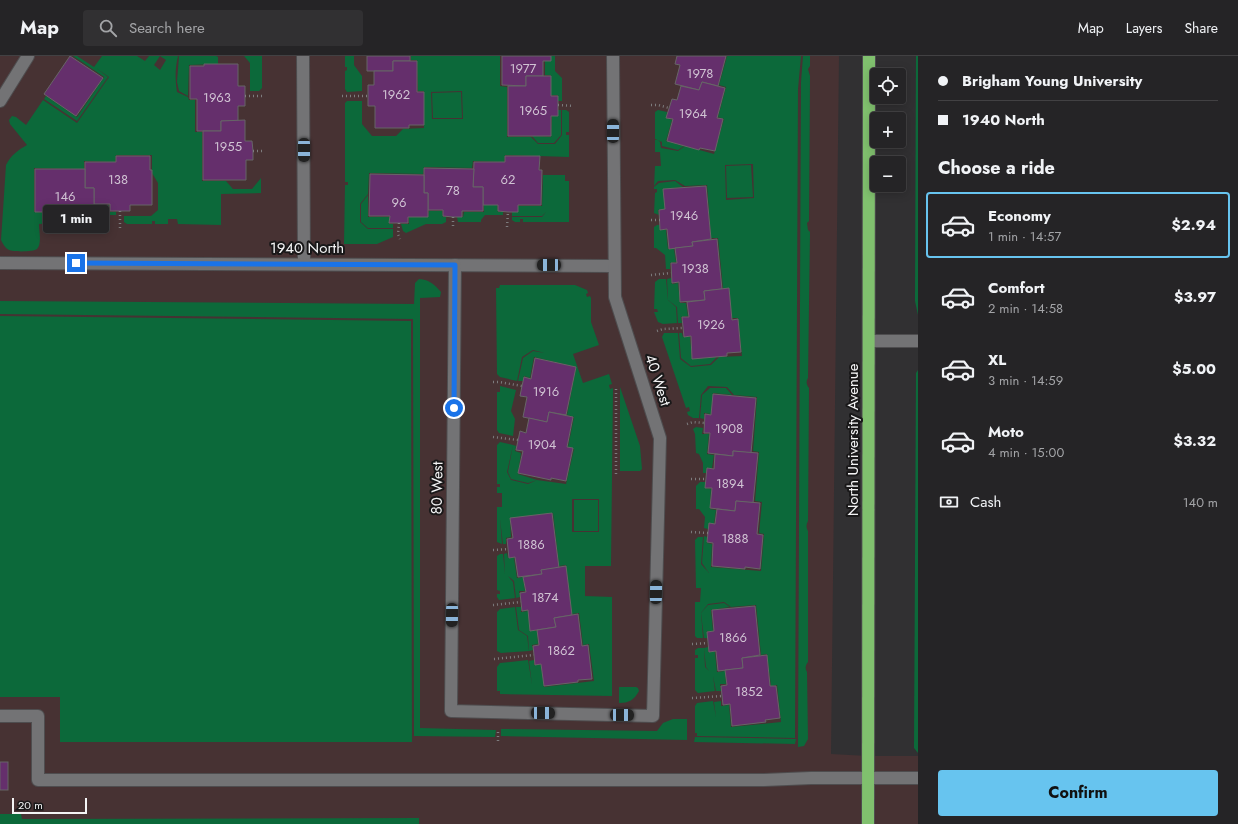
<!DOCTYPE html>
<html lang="en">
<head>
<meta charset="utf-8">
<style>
	:root { --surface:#252426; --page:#313032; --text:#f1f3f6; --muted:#a3a4a7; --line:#424143; --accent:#67c4ef }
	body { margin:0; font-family:Jost,sans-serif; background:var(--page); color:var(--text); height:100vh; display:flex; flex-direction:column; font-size:15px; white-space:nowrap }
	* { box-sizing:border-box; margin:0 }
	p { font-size:13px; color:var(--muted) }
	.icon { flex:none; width:22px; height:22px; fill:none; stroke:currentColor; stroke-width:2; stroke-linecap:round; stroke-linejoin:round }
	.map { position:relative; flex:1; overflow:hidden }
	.sheet { display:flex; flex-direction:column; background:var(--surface); width:320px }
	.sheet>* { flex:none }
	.banner { display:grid; align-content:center; height:88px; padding:0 20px; background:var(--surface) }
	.buttons { position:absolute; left:870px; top:12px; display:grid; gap:8px }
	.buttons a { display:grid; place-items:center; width:36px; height:36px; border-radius:4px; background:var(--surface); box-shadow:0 2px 10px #0003,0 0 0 1px var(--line); font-size:20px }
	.scale { position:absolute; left:12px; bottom:10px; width:75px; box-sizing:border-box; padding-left:4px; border:2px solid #f4f4f5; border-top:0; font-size:11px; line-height:14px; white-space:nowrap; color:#f4f4f5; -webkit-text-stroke:3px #191819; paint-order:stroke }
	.end { position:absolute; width:18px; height:18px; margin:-9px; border:5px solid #1a73e8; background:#fff; box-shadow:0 0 0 2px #fff }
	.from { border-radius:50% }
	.bubble { position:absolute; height:28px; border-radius:4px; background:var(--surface); box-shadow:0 2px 10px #0003,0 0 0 1px var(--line); font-size:13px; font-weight:700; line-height:28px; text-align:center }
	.car { position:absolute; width:12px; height:24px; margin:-12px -6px; border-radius:5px; box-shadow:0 0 3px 1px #0007; background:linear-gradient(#222 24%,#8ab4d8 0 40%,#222 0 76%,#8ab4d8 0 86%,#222 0) }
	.banner b { display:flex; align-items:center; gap:14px; height:38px; font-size:15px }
	.banner b+b { border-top:1px solid var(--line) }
	.banner i { width:10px; height:10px; background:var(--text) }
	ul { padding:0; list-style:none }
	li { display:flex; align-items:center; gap:12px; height:66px; margin:0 8px 6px; padding:0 12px; border:2px solid transparent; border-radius:4px }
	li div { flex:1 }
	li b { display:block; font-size:15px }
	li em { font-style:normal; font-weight:700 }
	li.current { border-color:var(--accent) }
	li>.icon { width:36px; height:36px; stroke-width:1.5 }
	h2 { padding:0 20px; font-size:18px; line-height:48px }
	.pay { display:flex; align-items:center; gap:10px; height:44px; padding:0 20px; font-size:15px }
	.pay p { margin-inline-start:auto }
	.cta { display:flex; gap:8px; margin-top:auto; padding:8px 20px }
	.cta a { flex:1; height:46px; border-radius:4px; background:var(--accent); color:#111; font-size:16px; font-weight:700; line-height:46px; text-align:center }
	header { display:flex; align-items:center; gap:24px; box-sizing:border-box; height:56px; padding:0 20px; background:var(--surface); border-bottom:1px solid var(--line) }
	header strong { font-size:19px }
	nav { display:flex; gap:22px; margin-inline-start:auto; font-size:14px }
	.search { width:280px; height:36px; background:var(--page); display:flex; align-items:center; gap:10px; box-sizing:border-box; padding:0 14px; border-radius:4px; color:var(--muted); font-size:15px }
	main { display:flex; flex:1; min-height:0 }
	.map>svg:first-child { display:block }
	.education { fill:#473233 }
	.green { fill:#0c693a; fill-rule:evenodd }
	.building { fill:#652f6c; stroke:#676567 }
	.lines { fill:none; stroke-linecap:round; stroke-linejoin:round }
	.lane-casing { stroke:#4e4d4f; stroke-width:14 }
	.street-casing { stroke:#4e4d4f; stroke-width:14 }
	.highway-casing { stroke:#4e4d4f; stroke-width:14 }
	.path { stroke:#7d7c7e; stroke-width:2.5; stroke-dasharray:1 3; stroke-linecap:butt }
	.lane { stroke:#737375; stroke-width:12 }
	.street { stroke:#737375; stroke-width:12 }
	.highway { stroke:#80c06e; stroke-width:12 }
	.route { stroke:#1a73e8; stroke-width:5 }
	.labels { text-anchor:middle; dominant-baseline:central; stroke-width:4; stroke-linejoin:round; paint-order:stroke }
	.number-label { font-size:13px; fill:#d0c3d3 }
	.street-label { font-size:15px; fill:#f4f4f5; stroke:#191819 }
</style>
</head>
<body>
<header>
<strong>Map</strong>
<div class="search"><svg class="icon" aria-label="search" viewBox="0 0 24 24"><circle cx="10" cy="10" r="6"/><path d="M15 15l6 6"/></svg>Search here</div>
<nav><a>Map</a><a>Layers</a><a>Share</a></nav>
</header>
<main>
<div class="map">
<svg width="918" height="768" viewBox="0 0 918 768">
	<rect width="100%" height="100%" fill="#313032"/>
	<polygon class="education" points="0,0 839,0 831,698 868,700 918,700 918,768 0,768"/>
	<g class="green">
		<path d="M73,0H77L94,11L102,0H137L145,5L149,0H160L154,9L160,14L166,4L160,0H178C175,12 175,24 177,36L188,41L189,44H195V76H202V125H226L233,133H252L261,122V137L221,138V169L178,168L177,163H168V168H155V165H152V168H127L124,166V160H151L158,154V127L152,117V99H116L115,106L84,105V113L34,112V156L55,157V163H61V167L39,168C39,175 42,188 37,193C34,196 13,196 9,194C5,192 3,188 1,184L6,109C11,99 18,94 27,89L10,68L9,64L12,60L16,61L26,69L43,44L77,67L109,21L96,12L108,21L77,65L44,43L46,40L77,61L104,21Z"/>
		<polygon points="179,0 216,0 218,1 218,8 189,9 188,40 179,35 177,26"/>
		<polygon points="244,0 262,0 262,32 259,35 250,35 250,7"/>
		<polygon points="345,0 354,0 354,9 362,20 362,35 347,36 345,33 345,15 347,14 347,11 345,11"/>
		<path d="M411,0H500V30L507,31V81H531L538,88H555L562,79V54H566L569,56V76H566V79H569V101L505,99L504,106L473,105L472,112L424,111L423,118L369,117L368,138L360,148V166L368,173H393V181L377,188H344L345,129H348V126H345V47L347,45H362V68L372,80H396L403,73L424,72V35H418L417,4H411ZM462,35L463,63H432L431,36Z"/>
		<polygon points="551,0 555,0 555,15 562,22 562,45 558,45 558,39 551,39 551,19 545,19 545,5 551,5"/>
		<path d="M727,0H801L798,33L795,682L697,680V677H695V650L697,647L713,645L716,661L714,646L721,645V650L729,649L731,671L781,666L777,629L771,630L767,598L761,599L756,549L731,551L724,546L708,548L701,557L703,582H697L695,580V546H700L701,532H696L695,484L698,481H703L701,508L709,517L702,507L704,480L707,481V487L712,488L711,511L761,515L764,478L759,477L762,446L755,445L759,396L753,395L757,341L734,339L727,331L708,330L701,339L699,362H693L688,359L687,356L690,355L689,351L686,352L662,281L664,277H678L680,303L691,311L711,309L719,301L742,300L738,262H732L729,232H723L718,182H711L707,129L685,130L675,124L658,125L654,130L655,110H661L660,96H655V84H658L660,86L661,92L678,95L685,90L714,98L724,63L718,61L726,31L719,29ZM753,108L754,142L726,144L725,109Z"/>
		<path d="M803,0H810V10L808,13L810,20L809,165L807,167L808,174L810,176L808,322C806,325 806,328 809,332L808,465C806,469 806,472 808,475V606C805,610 805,613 807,616L808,683L804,690L798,691L801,26Z"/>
		<polygon points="916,0 918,0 918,259 915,245"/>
		<polygon points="461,36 462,62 433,62 432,37"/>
		<polygon points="558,54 561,54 561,79 554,87 538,87 532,80 551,81 552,60 558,60"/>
		<polygon points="658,54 667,56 666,62 672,64 666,85 684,90 678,94 662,90 662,86 655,83 655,56"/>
		<polygon points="751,109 753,141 727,142 726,110"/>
		<polygon points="543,119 565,119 565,125 569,125 569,166 523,166 523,163 520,163 520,166 515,166 512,164 512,161 542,161 546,156 542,160 512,160 512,156 518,156 518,150 542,150"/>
		<polygon points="675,125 683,131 663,133 665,153 658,154 659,159 654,157 655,137 657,136 657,133 654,133 654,131 659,127"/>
		<polygon points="368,139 368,161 389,161 389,168 393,168 393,172 368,172 361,166 361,148"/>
		<polygon points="94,149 109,149 109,156 116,156 116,159 100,159 93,164 93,167 70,167 69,163 76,162 76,156 94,156"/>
		<polygon points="484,149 497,149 498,156 503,156 503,159 485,159 481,164 481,166 458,166 457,161 463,161 464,156 484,156"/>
		<polygon points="429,155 442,155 443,161 446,161 446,166 442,168 426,168 406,177 403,175 401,168 409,168 409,161 428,161"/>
		<polygon points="657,169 659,169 660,174 666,174 668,193 674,193 676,206 670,207 670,213 666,213 665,199 656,192 654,192 654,171"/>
		<polygon points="671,222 672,228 678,227 680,247 686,247 688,260 681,261 682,267 678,267 677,251 668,244 667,223"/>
		<path d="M419,223C430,224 434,228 441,236L440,241L420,242V672L496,674L495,681L414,680L413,263L0,258V245L414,248L415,227Z"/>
		<polygon points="659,223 666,223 668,244 676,251 677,267 663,268 658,266 654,256 658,256 657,253 654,253 655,226"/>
		<path d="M500,229H575L587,234L588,237L586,238L587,241L590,240L591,242V266L599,289L573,298L583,327L609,318L612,328L609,329L610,333L613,332L611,510H585V540L612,541V640L500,638V635H497V611L500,607L528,604L532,629L534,631L532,629L529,605L534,604V609H541L544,631L594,625L589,588L583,589L579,557L572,558L566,509L559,510L553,457L510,462L511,481L506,482V488H503L500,463L502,488L497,486V451H502V437H497V431H500V428H497V389L500,386L513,389L507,416L511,424L528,428L537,424L528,427L511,423L508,416L513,389L516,390L515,395L521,397L518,418L537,424L566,428L574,393L568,391L574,361L567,359L576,311L534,301L530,322L524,320L523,325H518L523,302L533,295L545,297L533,294L522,301L517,325L500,321L497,318L496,232H499ZM572,443H599V476H572Z"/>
		<polygon points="0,260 411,265 412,686 60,686 60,641 0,641"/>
		<polygon points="679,277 682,277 683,281 690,281 692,303 717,301 710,308 691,310 681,302"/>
		<polygon points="918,314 918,697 914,692 916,317"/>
		<polygon points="500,330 516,334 511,355 515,363 513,380 499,377 497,374 497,336 500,336"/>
		<polygon points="620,331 640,390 642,413 640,415 620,415"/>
		<polygon points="710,332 726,332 732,339 713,337 711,358 704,357 704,363 700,362 702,339"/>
		<polygon points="696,371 703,372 702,378 709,378 707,398 714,399 712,412 707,412 706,417 703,417 703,407 699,398 696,397 695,378 693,373"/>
		<polygon points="700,426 705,426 705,432 711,433 710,453 716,454 714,468 709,467 708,473 704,472 705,461 699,453 696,453 696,430"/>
		<rect x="574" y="444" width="24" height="31"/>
		<polygon points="507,497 508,502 514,502 517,522 523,521 525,535 519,535 520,541 516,542 514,525 508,520 513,526 515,542 499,544 497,541 497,538 500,538 500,535 497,534 497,500 500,498 503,498 505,518 504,498"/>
		<polygon points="724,547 730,551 711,554 713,575 707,575 707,582 704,582 701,557 708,549"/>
		<polygon points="515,551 518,574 527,580 529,595 501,597 497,595 497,556 500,553"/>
		<polygon points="516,551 521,551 521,556 528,555 530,575 537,575 538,588 532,589 533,594 529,595 528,580 519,574"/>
		<polygon points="708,591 708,596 715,596 717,616 725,615 726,628 720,628 721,635 716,635 713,620 715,635 698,637 695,634 695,602 698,602 698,599 695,599 695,594 698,592 704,592 705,611 709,615 706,611 704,592"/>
		<path d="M619,631H636L638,632L639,635C634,644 629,647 619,647Z"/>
		<polygon points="673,663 687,663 687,684 501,680 501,673 657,675 663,667"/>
		<polygon points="695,681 796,683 795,688 694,686"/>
		<polygon points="0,758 21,758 22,763 419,762 419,768 0,768"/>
	</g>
	<g class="building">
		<polygon points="70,0 103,22 76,60 44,38"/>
		<polygon points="367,0 410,0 410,5 393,5 393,15 367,15"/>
		<polygon points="502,0 551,0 551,5 543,5 543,20 526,20 526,30 502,29"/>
		<polygon points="677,0 726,0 718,30 702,26 699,34 675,28 680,9 675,8"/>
		<polygon points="393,5 417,5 417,36 424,36 424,69 409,69 409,72 375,72 375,50 368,50 368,29 374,29 374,15 393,15"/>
		<polygon points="204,8 238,8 238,30 245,30 245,50 238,50 238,65 221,65 221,75 197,75 197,43 190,43 190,10 204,10"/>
		<polygon points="526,20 551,20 551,40 558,40 558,60 551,60 551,80 508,80 508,30 526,30"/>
		<polygon points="702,26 725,32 717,62 723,63 715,95 700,92 699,94 667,85 673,63 666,62 672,43 677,44 681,30 699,34"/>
		<polygon points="245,64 245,85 252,85 253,95 253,104 246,104 246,124 203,124 203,75 221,75 221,65"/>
		<polygon points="116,100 150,100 150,114 152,114 152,149 130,149 130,155 110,155 110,148 94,148 94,132 85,132 85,106 116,106"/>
		<polygon points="505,100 540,100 539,114 542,114 541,149 518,149 518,156 508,156 498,155 498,149 483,149 483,131 473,131 474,106 505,106"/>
		<polygon points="424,112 474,113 473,131 483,131 483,155 462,155 462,161 453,161 443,160 443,154 428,154 428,137 424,137"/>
		<polygon points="35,113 85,113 85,132 94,132 94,156 75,156 75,162 56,162 56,156 35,156"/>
		<polygon points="370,118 424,119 424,137 428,137 428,161 408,161 408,167 389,167 390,160 369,160"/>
		<polygon points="706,130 711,183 692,186 693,190 669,193 667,173 660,174 659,154 665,153 663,133"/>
		<polygon points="717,183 722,233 704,235 705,244 680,246 679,226 672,227 671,207 677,207 675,192 693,190 692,186"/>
		<polygon points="729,232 732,264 738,263 741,296 727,297 727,300 692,303 691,280 684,281 682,261 689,261 687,246 705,244 704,235"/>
		<polygon points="535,302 576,311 566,359 549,356 547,366 523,361 527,341 520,340 522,330 524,321 531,323"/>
		<polygon points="713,338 756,342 751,397 733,395 733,400 708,397 710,377 704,377 705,358 711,359"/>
		<polygon points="549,356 573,361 567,391 573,392 566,425 551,422 551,424 518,417 523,395 516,394 520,375 526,377 529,362 547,366"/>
		<polygon points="733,395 758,397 753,447 736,445 735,455 710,452 712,432 705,432 707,412 714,413 715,398 733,400"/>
		<polygon points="736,445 760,447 757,478 763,479 760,513 745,511 745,513 712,510 713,487 707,486 709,467 715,468 717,453 735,455"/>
		<polygon points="552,457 559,512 541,514 542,518 518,521 515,501 509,502 507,483 513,482 510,462"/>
		<polygon points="566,510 572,559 554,562 556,571 530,575 528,554 522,555 520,537 526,536 523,521 542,518 541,514"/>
		<polygon points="755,550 760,599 742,602 743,612 718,615 716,595 709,596 707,576 714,575 712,554"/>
		<polygon points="578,558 582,590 588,589 592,623 578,624 578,626 544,630 541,608 535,609 534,599 533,590 539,589 537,574 556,571 554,562"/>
		<polygon points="767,599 770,630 776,630 780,662 765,664 766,666 732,670 730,648 723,649 721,630 727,629 725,614 743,612 742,602"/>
		<rect x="0" y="706" width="8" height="28"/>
	</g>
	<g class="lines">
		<g class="lane-casing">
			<g id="lane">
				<polyline points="869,285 918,285"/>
				<polyline points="0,660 38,660 38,724 764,724 811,722 918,722"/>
			</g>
		</g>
		<g class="street-casing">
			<g id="street">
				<polyline points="303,0 304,208"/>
				<polyline points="0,45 28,0"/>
				<polyline points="0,207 614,210"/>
				<polyline points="455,209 451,655 653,660 660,382 615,241 613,0"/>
			</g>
		</g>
		<g class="highway-casing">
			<polyline id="highway" points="868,768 869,0"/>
		</g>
		<g class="path">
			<polyline points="245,40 264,40"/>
			<polyline points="342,40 368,40"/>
			<polyline points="558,49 573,50"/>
			<polyline points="651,49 658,49 669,52"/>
			<polyline points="253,95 264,95"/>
			<polyline points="120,155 120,172"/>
			<polyline points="453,161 453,171"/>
			<polyline points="66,162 66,172"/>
			<polyline points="651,164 660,164"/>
			<polyline points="399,167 398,178 400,183"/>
			<polyline points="507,171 508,156"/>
			<polyline points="651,219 671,217"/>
			<polyline points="657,275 663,273 683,272"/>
			<polyline points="493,326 499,326 522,330"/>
			<polyline points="687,368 693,366 705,367"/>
			<polyline points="493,381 518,384"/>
			<polyline points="616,418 616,330"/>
			<polyline points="691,423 706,423"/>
			<polyline points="691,476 708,477"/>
			<polyline points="493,494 508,493"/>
			<polyline points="493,549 521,546"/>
			<polyline points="692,588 708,587"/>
			<polyline points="494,603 534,599"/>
			<polyline points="692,642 722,640"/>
			<polyline points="498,685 498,674"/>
		</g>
		<use href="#lane" class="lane"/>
		<use href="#street" class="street"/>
		<use href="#highway" class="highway"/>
	</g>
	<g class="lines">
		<polyline class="route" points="76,207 455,209 454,352"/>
	</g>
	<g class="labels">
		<g class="number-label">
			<text x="523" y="12">1977</text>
			<text x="700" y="17">1978</text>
			<text x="396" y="38">1962</text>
			<text x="217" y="41">1963</text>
			<text x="533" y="54">1965</text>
			<text x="693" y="57">1964</text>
			<text x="228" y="90">1955</text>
			<text x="118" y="123">138</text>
			<text x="508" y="123">62</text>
			<text x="453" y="134">78</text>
			<text x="65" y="140">146</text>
			<text x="399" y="146">96</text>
			<text x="684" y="159">1946</text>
			<text x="695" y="212">1938</text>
			<text x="711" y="268">1926</text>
			<text x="546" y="335">1916</text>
			<text x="729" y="372">1908</text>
			<text x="542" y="388">1904</text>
			<text x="730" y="427">1894</text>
			<text x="735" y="482">1888</text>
			<text x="531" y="488">1886</text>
			<text x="545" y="541">1874</text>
			<text x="733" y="581">1866</text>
			<text x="561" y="594">1862</text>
			<text x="749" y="635">1852</text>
		</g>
		<g class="street-label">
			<text x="307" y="192">1940 North</text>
			<text transform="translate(658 324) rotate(72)">40 West</text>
			<text transform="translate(853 384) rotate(-90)">North University Avenue</text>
			<text transform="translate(437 432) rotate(-89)">80 West</text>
		</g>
	</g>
</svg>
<div class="buttons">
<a><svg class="icon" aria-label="locate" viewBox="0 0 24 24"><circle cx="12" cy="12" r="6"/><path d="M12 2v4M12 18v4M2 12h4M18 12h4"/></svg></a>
<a>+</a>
<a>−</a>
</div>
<div class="scale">20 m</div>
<i class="end from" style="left:454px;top:352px"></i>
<i class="end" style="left:76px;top:207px"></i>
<div class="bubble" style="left:43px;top:149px;width:66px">1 min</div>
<i class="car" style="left:613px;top:75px;rotate:0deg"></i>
<i class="car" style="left:304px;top:94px;rotate:180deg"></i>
<i class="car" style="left:549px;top:209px;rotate:270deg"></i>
<i class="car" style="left:656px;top:536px;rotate:1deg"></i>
<i class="car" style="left:452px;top:559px;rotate:181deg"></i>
<i class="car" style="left:543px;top:657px;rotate:91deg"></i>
<i class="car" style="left:622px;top:659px;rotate:91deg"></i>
</div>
<section class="sheet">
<div class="banner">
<b><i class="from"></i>Brigham Young University</b>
<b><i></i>1940 North</b>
</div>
<h2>Choose a ride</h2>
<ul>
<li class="current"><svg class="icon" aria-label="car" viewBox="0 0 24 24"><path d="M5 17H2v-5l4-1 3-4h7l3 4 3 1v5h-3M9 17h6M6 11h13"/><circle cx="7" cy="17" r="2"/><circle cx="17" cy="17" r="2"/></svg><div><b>Economy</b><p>1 min · 14:57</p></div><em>$2.94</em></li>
<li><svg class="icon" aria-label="car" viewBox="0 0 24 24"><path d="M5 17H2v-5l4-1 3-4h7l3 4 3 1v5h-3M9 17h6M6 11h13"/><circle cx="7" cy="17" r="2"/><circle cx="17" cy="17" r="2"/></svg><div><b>Comfort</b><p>2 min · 14:58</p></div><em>$3.97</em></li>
<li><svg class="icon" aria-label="car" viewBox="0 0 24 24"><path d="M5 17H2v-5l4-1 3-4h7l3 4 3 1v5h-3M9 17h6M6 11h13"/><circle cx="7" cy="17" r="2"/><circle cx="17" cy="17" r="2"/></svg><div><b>XL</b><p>3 min · 14:59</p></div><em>$5.00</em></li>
<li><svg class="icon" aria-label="car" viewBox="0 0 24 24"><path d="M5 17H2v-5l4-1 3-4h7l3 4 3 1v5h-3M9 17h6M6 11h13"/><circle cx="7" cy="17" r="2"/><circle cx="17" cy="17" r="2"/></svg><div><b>Moto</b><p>4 min · 15:00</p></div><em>$3.32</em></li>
</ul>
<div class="pay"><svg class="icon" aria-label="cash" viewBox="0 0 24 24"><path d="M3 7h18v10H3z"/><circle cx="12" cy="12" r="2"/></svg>Cash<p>140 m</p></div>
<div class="cta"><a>Confirm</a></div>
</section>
</main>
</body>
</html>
